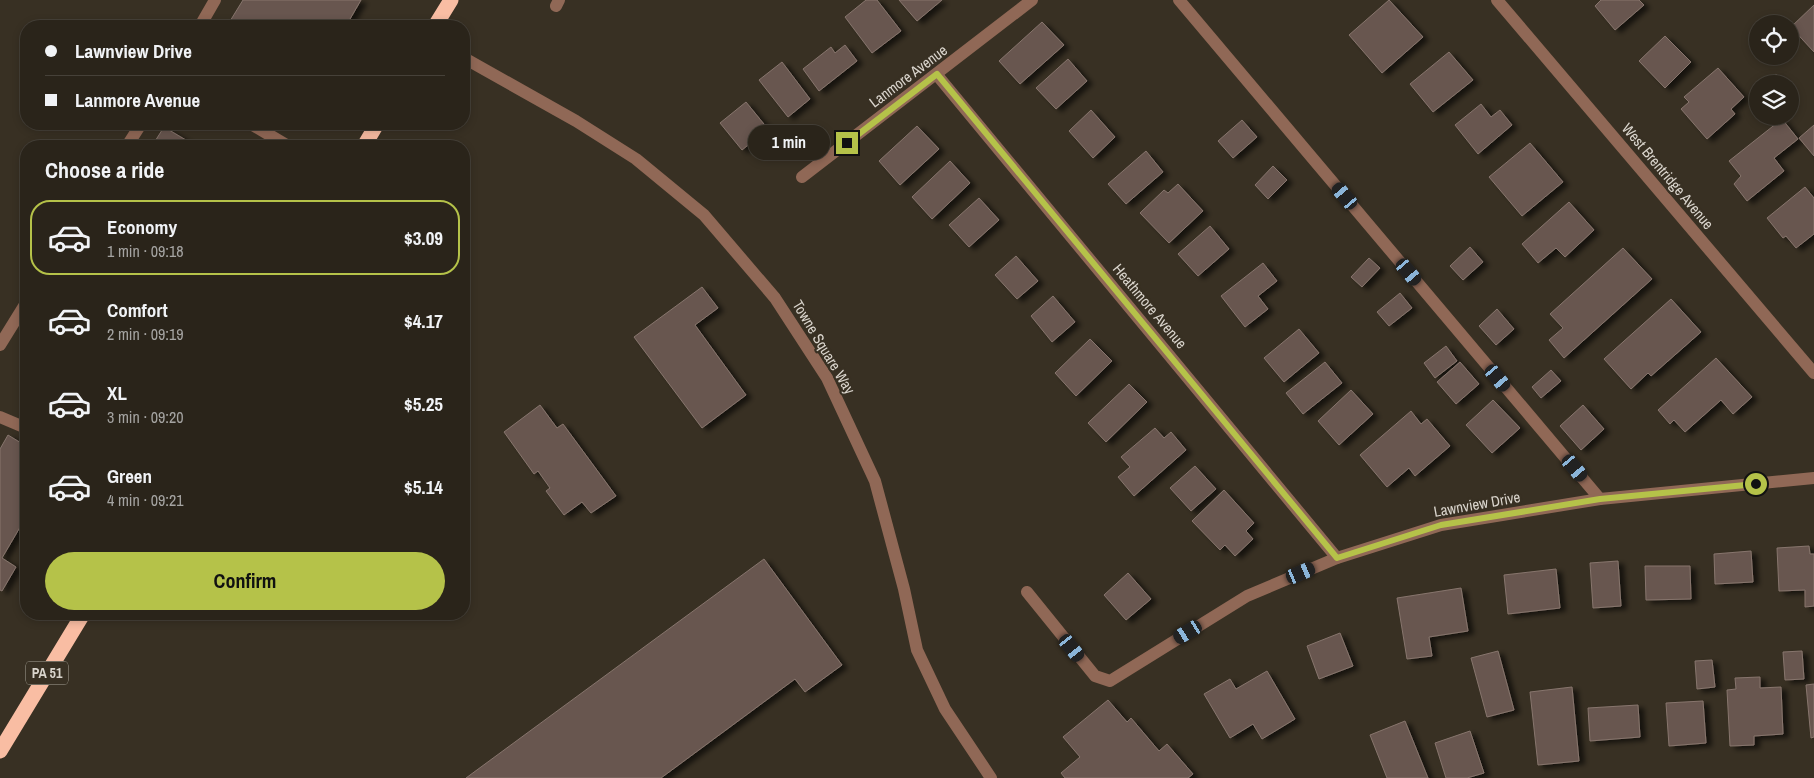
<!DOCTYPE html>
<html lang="en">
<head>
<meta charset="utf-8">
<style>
	:root { --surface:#2a241a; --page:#363027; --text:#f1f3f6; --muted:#a5a4a2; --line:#464139; --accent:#b5c249 }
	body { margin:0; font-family:"Archivo Narrow",sans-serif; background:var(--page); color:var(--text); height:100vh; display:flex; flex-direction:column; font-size:19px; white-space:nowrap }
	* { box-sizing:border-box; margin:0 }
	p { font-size:16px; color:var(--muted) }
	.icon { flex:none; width:28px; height:28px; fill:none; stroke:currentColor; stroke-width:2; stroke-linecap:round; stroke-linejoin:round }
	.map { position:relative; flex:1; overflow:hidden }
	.details { position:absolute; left:20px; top:140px; width:450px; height:480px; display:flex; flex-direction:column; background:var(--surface); border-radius:20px; box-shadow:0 2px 8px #0003,0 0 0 1px var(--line) }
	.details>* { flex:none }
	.banner { position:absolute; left:20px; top:20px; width:450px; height:110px; border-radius:20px; box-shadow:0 2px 8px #0003,0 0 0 1px var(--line); display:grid; align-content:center; height:110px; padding:0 25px; background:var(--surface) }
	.tools { position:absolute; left:1749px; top:15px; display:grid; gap:10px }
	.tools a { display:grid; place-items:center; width:50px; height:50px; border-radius:50%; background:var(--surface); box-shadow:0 2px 8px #0003,0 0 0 1px var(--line); font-size:25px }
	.end { position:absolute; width:22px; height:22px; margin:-11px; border:6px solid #b5c249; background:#111; box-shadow:0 0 0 2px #111 }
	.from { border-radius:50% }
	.bubble { position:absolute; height:35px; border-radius:18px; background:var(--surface); box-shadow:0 2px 8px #0003,0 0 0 1px var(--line); font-size:16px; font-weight:800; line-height:35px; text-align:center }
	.car { position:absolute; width:15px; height:30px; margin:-15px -8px; border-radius:6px; box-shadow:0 0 4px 1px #0007; background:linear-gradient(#222 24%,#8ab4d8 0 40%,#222 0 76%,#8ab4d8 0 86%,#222 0) }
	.banner b { display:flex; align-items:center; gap:18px; height:48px; font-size:19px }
	.banner b+b { border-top:1px solid var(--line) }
	.banner i { width:12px; height:12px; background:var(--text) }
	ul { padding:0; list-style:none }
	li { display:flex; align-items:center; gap:15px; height:75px; margin:0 10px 8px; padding:0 15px; border:2px solid transparent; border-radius:20px }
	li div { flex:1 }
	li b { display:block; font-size:19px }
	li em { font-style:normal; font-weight:800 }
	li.selected { border-color:var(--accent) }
	li>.icon { width:45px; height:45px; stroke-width:1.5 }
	h2 { padding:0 25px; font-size:22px; line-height:60px }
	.action { display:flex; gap:10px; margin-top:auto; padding:10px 25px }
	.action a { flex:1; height:58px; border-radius:30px; background:var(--accent); color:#111; font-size:20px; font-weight:800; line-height:58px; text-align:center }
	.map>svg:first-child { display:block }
	.building { fill:#68574f; stroke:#87756d; filter:url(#shadow) }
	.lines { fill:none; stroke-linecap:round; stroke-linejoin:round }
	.minor { stroke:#906856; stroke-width:12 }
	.highway { stroke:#f9bda3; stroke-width:15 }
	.route { stroke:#b5c249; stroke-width:6 }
	.labels { text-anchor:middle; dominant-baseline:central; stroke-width:4.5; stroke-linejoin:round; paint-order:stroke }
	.shield { fill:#383023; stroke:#a9a49a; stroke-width:1 }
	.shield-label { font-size:14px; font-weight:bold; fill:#dad5cd }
	.street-label { font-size:15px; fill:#dad5cd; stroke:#383023 }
</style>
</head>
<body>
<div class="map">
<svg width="1814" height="778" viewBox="0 0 1814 778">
	<defs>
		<filter id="shadow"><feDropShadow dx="5.5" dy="3" stdDeviation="2.5" flood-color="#0009"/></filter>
	</defs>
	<rect width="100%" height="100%" fill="#383023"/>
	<g class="building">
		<polygon points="243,0 361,0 346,26 227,26"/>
		<polygon points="866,0 877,0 901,31 872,53 845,17"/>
		<polygon points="899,0 942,0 917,21"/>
		<polygon points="1389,0 1423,37 1382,73 1349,35"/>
		<polygon points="1601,0 1639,0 1644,5 1615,30 1595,6"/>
		<polygon points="1814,5 1814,52 1791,27"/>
		<polygon points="1042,22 1064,45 1020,84 999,61"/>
		<polygon points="1665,36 1691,62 1665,88 1639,61"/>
		<polygon points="845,45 857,61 819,91 803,69 831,47 835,53"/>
		<polygon points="1449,52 1473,80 1433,112 1410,84"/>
		<polygon points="1068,59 1087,81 1056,109 1036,88"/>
		<polygon points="782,62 810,99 788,117 759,80"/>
		<polygon points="1718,68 1744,97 1731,109 1735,114 1707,139 1681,109 1689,102 1684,97"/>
		<polygon points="1776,74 1784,84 1765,84"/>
		<polygon points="746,102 768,129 742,150 720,123"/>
		<polygon points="1481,104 1491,117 1500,110 1512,125 1478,154 1455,125"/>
		<polygon points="1091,110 1115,137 1093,158 1069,131"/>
		<polygon points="1782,119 1798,139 1774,158 1784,171 1747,201 1734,184 1741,176 1729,161"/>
		<polygon points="1242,120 1257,137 1233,158 1218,141"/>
		<polygon points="1814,125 1814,156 1799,138"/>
		<polygon points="917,126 939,149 900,185 879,161"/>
		<polygon points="164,127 196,146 152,146"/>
		<polygon points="1530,143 1563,182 1522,216 1489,177"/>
		<polygon points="1146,151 1163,172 1126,204 1108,184"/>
		<polygon points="950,161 970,183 932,219 912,197"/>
		<polygon points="1273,166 1287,180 1268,199 1255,185"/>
		<polygon points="1178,184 1203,211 1169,243 1140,213 1164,190 1168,193"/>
		<polygon points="1805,187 1814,198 1814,234 1796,248 1786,236 1783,238 1767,218"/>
		<polygon points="979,198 999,220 969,247 949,225"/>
		<polygon points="1569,202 1594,230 1565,257 1556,248 1538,263 1522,244"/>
		<polygon points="1210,226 1229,249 1198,276 1178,254"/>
		<polygon points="1470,247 1483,262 1463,280 1450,266"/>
		<polygon points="1623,248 1652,279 1564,358 1549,340 1563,328 1550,314"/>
		<polygon points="1016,256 1038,281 1017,299 995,275"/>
		<polygon points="1369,258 1380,268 1362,287 1351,277"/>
		<polygon points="1263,263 1277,281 1258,296 1268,309 1245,327 1221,296"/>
		<polygon points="702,287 718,308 695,325 746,395 702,428 634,337"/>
		<polygon points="1400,293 1412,308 1389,326 1377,312"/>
		<polygon points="1053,296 1075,322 1052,342 1031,316"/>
		<polygon points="1671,299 1701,332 1651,376 1648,373 1631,389 1604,359"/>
		<polygon points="1497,309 1514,329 1496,345 1479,326"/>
		<polygon points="1299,329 1319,353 1284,382 1264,358"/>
		<polygon points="1090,339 1112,361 1076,396 1055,373"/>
		<polygon points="1446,346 1457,361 1435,378 1424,363"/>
		<polygon points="1716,358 1752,397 1733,414 1721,400 1685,432 1674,420 1670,424 1658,410"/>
		<polygon points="1325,362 1342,383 1303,414 1286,393"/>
		<polygon points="1460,362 1479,384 1456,404 1437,382"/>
		<polygon points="1551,370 1561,381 1541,398 1532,387"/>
		<polygon points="1129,384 1147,402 1106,442 1088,423"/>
		<polygon points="1351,390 1373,414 1339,445 1318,421"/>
		<polygon points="1493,400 1520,428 1492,453 1466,425"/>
		<polygon points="540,405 557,428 563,424 616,496 591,513 582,502 564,515 546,491 550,488 538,471 534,474 504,432"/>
		<polygon points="1583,405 1604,429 1581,450 1560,426"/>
		<polygon points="1411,411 1421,424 1427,419 1450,446 1415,476 1409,468 1387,487 1360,455"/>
		<polygon points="1155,428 1164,438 1171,432 1186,450 1134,496 1118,477 1130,467 1121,457"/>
		<polygon points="8,435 26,446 26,517 2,558 16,567 2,591 0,590 0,449"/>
		<polygon points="1195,466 1216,489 1191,511 1170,488"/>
		<polygon points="1224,490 1254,523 1246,531 1253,539 1235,556 1225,545 1220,550 1192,521"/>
		<polygon points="1809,546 1810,554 1814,554 1814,606 1805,607 1805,590 1779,591 1777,548"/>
		<polygon points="1751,551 1753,582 1715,584 1714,554"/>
		<polygon points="764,559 842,665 805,692 795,679 661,778 466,778"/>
		<polygon points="1618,561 1621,606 1593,608 1590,563"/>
		<polygon points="1645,566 1690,566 1691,599 1646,600"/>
		<polygon points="1556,569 1560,608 1508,614 1504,575"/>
		<polygon points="1128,573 1151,599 1126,620 1104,595"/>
		<polygon points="1461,588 1468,631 1429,637 1432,656 1407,659 1397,598"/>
		<polygon points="1340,633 1353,666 1319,679 1307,646"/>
		<polygon points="1498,651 1514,710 1487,717 1471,658"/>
		<polygon points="1802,651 1804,679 1785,680 1783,652"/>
		<polygon points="1712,660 1715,687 1697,689 1695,661"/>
		<polygon points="1267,671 1295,719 1262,739 1253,724 1230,738 1204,694 1230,679 1236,689"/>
		<polygon points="1760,677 1760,688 1781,687 1783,734 1754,736 1754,745 1730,746 1727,690 1736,689 1735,678"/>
		<polygon points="1814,684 1814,737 1811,738 1806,685"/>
		<polygon points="1572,687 1579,761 1538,765 1530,692"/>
		<polygon points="1108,700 1127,722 1131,718 1159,751 1167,744 1193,774 1188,778 1065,778 1061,773 1080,757 1063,737"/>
		<polygon points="1703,701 1706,743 1669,746 1666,703"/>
		<polygon points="1638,705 1640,737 1590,741 1588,708"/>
		<polygon points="1405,721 1428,778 1387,778 1370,735"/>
		<polygon points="1470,731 1484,773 1467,778 1446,778 1435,743"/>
	</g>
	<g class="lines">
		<g class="minor">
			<polyline points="1179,0 1600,499"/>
			<polyline points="1497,0 1814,373"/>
			<polyline points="556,6 559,0"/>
			<polyline points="200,26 215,0"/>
			<polyline points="464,58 576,121 636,159 704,215 775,298 827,378 875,481 904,589 917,650 945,709 991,778"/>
			<polyline points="937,75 1337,558"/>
			<polyline points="251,124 288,146"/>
			<polyline points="127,146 141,124"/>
			<polyline points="802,177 1032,0"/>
			<polyline points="0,345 26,303"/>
			<polyline points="0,417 26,428"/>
			<polyline points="1027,592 1095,676 1110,681 1247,596 1337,558 1441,525 1600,499 1814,478"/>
		</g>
		<g class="highway">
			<polyline points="435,26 451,0"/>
			<polyline points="364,146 377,124"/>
			<polyline points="0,751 83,614"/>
		</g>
	</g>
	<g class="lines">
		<polyline class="route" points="847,143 937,74 1337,558 1441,525 1600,499 1756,484"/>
	</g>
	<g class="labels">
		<rect class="shield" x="26" y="661.5" width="42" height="23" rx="4"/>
		<g class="shield-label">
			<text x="47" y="673">PA 51</text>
		</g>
		<g class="street-label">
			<text transform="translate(908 76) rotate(-37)">Lanmore Avenue</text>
			<text transform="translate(1668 176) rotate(50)">West Brentridge Avenue</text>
			<text transform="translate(1150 306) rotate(50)">Heathmore Avenue</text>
			<text transform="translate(824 347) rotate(59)">Towne Square Way</text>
			<text transform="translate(1477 504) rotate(-10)">Lawnview Drive</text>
		</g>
	</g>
</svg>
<div class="tools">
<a><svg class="icon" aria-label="locate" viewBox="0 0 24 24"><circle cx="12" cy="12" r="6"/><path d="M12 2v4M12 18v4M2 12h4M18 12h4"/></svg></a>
<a><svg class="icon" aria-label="layers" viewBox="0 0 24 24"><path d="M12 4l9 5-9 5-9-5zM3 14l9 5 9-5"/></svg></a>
</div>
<i class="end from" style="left:1756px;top:484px"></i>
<i class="end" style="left:847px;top:143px"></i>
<div class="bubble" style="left:748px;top:125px;width:82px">1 min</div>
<i class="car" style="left:1345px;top:196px;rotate:320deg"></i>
<i class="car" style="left:1409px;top:272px;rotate:140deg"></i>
<i class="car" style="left:1498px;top:378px;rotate:140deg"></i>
<i class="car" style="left:1575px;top:468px;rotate:140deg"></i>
<i class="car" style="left:1301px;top:573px;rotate:67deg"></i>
<i class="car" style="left:1188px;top:632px;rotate:239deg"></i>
<i class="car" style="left:1072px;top:648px;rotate:141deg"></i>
<div class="banner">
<b><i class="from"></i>Lawnview Drive</b>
<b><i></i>Lanmore Avenue</b>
</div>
<section class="details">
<h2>Choose a ride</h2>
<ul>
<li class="selected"><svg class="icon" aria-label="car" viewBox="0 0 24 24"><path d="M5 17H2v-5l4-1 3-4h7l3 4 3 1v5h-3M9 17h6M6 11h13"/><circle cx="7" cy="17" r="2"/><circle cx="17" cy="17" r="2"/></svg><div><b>Economy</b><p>1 min · 09:18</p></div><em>$3.09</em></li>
<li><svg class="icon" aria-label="car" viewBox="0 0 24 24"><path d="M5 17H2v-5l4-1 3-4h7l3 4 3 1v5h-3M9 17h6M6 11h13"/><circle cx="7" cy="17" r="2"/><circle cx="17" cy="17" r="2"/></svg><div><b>Comfort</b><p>2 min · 09:19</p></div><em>$4.17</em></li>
<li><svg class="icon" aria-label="car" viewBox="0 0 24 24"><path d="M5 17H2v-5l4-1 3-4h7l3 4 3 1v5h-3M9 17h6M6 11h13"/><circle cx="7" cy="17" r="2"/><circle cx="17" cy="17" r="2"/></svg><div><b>XL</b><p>3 min · 09:20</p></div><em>$5.25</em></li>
<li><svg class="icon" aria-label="car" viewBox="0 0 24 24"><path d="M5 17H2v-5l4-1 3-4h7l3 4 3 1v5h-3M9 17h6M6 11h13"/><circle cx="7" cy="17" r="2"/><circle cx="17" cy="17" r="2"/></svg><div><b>Green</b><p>4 min · 09:21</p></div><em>$5.14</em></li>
</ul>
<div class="action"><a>Confirm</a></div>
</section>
</div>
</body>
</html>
